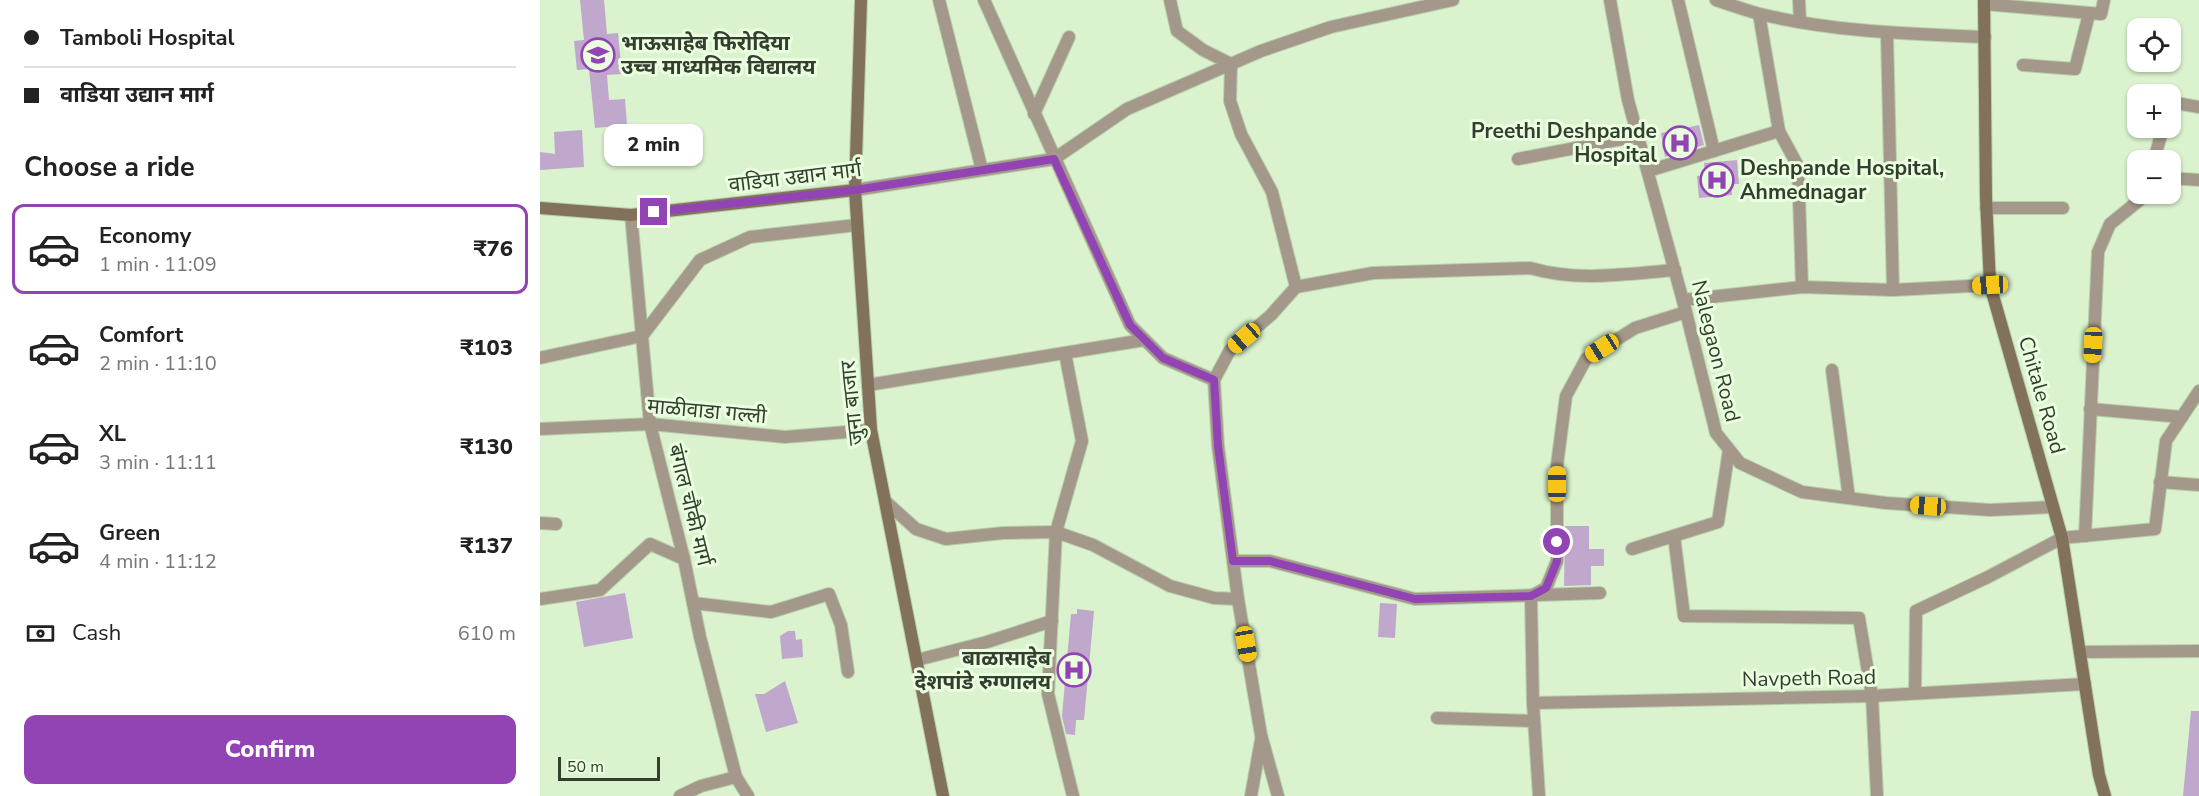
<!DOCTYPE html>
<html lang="en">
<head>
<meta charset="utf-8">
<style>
	:root { --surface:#fff; --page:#f6f6f6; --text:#222; --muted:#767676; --line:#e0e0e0; --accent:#9344b4 }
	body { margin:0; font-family:"Nunito Sans","Noto Sans Devanagari",sans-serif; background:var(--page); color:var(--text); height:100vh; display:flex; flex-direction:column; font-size:22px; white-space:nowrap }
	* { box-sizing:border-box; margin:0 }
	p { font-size:20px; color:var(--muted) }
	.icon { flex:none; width:33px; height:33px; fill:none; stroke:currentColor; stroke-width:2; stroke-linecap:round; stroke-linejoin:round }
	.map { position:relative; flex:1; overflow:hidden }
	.drawer { display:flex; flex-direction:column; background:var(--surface); width:540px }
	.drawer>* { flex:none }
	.guide { display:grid; align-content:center; height:132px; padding:0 24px; background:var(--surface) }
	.controls { position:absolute; left:1587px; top:18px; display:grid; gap:12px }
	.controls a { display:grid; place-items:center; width:54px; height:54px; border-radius:12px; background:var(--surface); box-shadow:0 2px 4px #0004; font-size:30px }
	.scale { position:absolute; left:18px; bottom:15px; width:102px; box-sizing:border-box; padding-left:6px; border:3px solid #343e2f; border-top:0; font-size:16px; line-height:21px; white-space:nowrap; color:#343e2f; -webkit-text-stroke:4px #eafee0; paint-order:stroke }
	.end { position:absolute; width:27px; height:27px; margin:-14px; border:8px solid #9344b4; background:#fff; box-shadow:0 0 0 3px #fff }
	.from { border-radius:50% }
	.bubble { position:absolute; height:42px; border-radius:12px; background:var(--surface); box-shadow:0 2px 4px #0004; font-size:20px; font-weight:800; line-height:42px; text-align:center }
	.car { position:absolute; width:18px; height:36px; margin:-18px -9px; border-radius:8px; box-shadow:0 0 4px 2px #0007; background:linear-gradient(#f5c518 24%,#345 0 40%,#f5c518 0 76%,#345 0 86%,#f5c518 0) }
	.guide b { display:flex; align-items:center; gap:21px; height:57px; font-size:22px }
	.guide b+b { border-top:2px solid var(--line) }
	.guide i { width:15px; height:15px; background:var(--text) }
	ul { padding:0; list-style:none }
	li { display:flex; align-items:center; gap:18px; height:90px; margin:0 12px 9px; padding:0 12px; border:3px solid transparent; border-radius:12px }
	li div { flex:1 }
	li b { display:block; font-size:22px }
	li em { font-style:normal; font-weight:800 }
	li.active { border-color:var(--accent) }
	li>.icon { width:54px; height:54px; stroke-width:1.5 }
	h2 { padding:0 24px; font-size:27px; line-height:72px }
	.pay { display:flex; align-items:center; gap:15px; height:66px; padding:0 24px; font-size:22px }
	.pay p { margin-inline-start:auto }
	.cta { display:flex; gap:12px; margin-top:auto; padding:12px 24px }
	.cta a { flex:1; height:69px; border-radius:12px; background:var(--accent); color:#fff; font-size:24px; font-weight:800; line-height:69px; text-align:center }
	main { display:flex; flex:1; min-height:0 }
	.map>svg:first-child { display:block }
	.building { fill:#bfa8cb }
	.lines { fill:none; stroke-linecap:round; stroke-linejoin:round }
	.street-casing { stroke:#b9cead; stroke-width:14 }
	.secondary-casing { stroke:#b9cead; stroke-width:14 }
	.street { stroke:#a4988a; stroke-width:12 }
	.secondary { stroke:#82725c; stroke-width:12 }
	.route { stroke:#9344b4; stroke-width:8 }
	.labels { text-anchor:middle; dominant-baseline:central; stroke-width:6; stroke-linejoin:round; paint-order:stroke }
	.poi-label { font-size:21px; font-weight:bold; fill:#343e2f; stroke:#eafee0; text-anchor:start }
	.street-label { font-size:21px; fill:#343e2f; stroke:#eafee0 }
</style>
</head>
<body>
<main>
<section class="drawer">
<div class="guide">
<b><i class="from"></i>Tamboli Hospital</b>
<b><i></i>वाडिया उद्यान मार्ग</b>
</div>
<h2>Choose a ride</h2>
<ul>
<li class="active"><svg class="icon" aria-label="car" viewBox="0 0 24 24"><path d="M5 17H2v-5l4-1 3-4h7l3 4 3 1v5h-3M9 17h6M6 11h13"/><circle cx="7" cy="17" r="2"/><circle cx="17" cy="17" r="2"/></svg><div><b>Economy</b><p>1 min · 11:09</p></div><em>₹76</em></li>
<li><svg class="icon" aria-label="car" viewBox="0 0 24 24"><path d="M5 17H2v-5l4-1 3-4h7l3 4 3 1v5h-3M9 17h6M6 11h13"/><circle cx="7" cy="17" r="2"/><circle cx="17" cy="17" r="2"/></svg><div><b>Comfort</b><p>2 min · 11:10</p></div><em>₹103</em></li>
<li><svg class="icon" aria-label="car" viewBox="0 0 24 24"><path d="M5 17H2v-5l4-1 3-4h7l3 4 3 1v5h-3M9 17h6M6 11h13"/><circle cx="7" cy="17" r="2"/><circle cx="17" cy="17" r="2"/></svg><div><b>XL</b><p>3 min · 11:11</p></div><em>₹130</em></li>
<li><svg class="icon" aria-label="car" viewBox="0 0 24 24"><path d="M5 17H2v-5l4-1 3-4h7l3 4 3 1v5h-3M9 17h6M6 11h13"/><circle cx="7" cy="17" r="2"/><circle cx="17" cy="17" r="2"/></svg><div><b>Green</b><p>4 min · 11:12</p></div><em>₹137</em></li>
</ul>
<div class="pay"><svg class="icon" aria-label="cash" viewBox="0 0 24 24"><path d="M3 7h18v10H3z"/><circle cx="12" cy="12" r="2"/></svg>Cash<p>610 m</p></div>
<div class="cta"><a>Confirm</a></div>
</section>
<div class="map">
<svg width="1659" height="796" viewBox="0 0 1659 796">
	<rect width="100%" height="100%" fill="#daf2cd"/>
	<g class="building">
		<polygon points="40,0 64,0 67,34 78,33 82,74 67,75 69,100 85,99 87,125 55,128 49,69 37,70 34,41 44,40"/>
		<polygon points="1159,125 1164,145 1125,157 1121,133"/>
		<polygon points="42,130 44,167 0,170 0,152 15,154 14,132"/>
		<polygon points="1197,160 1199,184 1191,184 1192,195 1159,198 1157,176 1165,175 1164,163"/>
		<polygon points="1025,526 1049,526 1049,549 1064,549 1064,566 1051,566 1051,585 1024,586"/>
		<polygon points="85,593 93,638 44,647 36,602"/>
		<polygon points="840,603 857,604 855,638 838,637"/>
		<polygon points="537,609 554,611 544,720 536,720 535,735 526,734 522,716 531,614 537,614"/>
		<polygon points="248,631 255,631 256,640 262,639 263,657 242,659 240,636"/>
		<polygon points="245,681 258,723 226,732 215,694 224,694"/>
		<polygon points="1651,711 1659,711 1659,796 1643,796"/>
	</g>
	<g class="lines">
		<g class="street-casing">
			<g id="street">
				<polyline points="399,0 442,170"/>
				<polyline points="444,0 590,325 623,358 674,380"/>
				<polyline points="630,0 637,31 663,50 691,64"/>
				<polyline points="1070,0 1088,100 1146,312 1176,433 1200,463 1262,492 1346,503 1450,510 1513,507"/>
				<polyline points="1138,0 1174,151"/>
				<path d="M1176,0C1191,5 1205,10 1220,14C1294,32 1370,34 1445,37"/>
				<polyline points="1259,0 1260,22"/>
				<polyline points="1444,4 1561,14 1564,0"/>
				<polyline points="1219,14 1239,131 1258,166 1262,287"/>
				<polyline points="1347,34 1353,290"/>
				<polyline points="691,64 690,101 701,134 732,192 756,287 731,315 690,350 674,380 678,446 698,599 721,735 738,796"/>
				<polyline points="1483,65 1535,69 1549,14"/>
				<polyline points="1630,102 1659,107"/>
				<polyline points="494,114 529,37"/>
				<polyline points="978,159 1098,136"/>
				<polyline points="1614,160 1623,128"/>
				<polyline points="1108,171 1239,131"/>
				<polyline points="1630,178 1659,180"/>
				<polyline points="315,190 514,159 587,109 721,51 791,27 913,0"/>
				<polyline points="1446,208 1523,208"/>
				<polyline points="91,215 110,424 144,559 160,637 196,777 208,796"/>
				<path d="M756,287L833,273L990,268C1038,282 1086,274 1135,270"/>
				<polyline points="1143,300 1262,287 1353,290 1450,285"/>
				<polyline points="525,353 542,441 516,532 508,694 533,796"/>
				<polyline points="0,358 102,336 160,260 210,237 317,225"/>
				<polyline points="1292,370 1309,498"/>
				<polyline points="328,385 604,340"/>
				<polyline points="1550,409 1642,417"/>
				<polyline points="0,429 110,424 245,437 331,430"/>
				<polyline points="1620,482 1659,485"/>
				<polyline points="345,501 376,529 406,539 463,533 516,532 553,545 630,586 674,598 698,599"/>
				<polyline points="0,523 16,524"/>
				<polyline points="1134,536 1144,616 1319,618 1332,696 1337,796"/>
				<polyline points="1545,536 1558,252 1570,224 1607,194"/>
				<polyline points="1092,549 1178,522 1189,450"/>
				<polyline points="693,561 730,561 875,599 1060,593"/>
				<polyline points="0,599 60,590 110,544 144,559"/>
				<polyline points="153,603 231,612 289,594 301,625 308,672"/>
				<polyline points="1541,652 1659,651"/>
				<polyline points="377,660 447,642 512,621"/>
				<polyline points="1375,693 1376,611 1448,577 1522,538 1615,529 1626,441 1659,391"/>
				<polyline points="993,703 1332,696 1545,684"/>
				<polyline points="897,718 994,721"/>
				<polyline points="140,796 161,786 196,777"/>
				<polyline points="711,796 721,740"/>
				<polyline points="999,796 993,703 991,596 1006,588 1017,561 1017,465 1026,396 1046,359 1095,328 1146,312"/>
			</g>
		</g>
		<g class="secondary-casing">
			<g id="secondary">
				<polyline points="321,0 315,190 331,430 403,796"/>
				<polyline points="1444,0 1446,198 1450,285 1522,538 1559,775 1565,796"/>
				<polyline points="0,208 91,215 315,190"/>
			</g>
		</g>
		<use href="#street" class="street"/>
		<use href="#secondary" class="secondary"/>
	</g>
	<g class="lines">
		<polyline class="route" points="114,212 315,190 514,159 590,325 623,358 674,380 678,446 693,561 730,561 875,599 991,596 1006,588 1017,561 1017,542"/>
	</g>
	<defs>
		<g id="school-ring" transform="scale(1.725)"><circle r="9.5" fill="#eafee0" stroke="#9344b4" stroke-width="1.5"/><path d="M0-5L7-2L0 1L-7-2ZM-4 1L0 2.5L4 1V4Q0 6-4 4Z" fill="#9344b4"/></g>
		<g id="hospital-ring" transform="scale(1.725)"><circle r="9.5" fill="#eafee0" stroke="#9344b4" stroke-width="1.5"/><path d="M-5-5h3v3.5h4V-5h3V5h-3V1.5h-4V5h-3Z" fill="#9344b4"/></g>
	</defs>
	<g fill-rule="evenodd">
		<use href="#school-ring" x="58" y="55"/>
		<use href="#hospital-ring" x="1140" y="143"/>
		<use href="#hospital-ring" x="1177" y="180"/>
		<use href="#hospital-ring" x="534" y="670"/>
	</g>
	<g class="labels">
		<g class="poi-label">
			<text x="81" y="43">भाऊसाहेब फिरोदिया<tspan x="81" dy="24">उच्च माध्यमिक विद्यालय</tspan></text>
			<text x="1117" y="131" text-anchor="end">Preethi Deshpande<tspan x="1117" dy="24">Hospital</tspan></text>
			<text x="1200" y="168">Deshpande Hospital,<tspan x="1200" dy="24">Ahmednagar</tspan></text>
			<text x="511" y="658" text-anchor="end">बाळासाहेब<tspan x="511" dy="24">देशपांडे रुग्णालय</tspan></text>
		</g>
		<g class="street-label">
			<text transform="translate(255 177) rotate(-7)">वाडिया उद्यान मार्ग</text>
			<text transform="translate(1176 351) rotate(76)">Nalegaon Road</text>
			<text transform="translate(1502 395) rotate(74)">Chitale Road</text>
			<text transform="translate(312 403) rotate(-96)">जुना बाजार</text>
			<text transform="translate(167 411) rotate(5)">माळीवाडा गल्ली</text>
			<text transform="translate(150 505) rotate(76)">बंगाल चौकी मार्ग</text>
			<text transform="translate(1269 678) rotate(-1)">Navpeth Road</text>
		</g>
	</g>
</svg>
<div class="controls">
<a><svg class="icon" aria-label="locate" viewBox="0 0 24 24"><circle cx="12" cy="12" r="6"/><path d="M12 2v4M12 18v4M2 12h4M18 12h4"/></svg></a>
<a>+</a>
<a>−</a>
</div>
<div class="scale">50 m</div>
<i class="end from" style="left:1017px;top:542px"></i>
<i class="end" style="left:114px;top:212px"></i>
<div class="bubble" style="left:64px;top:124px;width:99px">2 min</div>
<i class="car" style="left:1450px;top:285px;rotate:267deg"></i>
<i class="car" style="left:704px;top:338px;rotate:229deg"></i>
<i class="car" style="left:1553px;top:345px;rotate:183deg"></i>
<i class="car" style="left:1062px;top:348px;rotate:238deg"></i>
<i class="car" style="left:1017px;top:484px;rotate:0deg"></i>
<i class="car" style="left:1388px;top:506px;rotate:274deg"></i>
<i class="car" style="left:706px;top:644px;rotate:170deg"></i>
</div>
</main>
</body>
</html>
